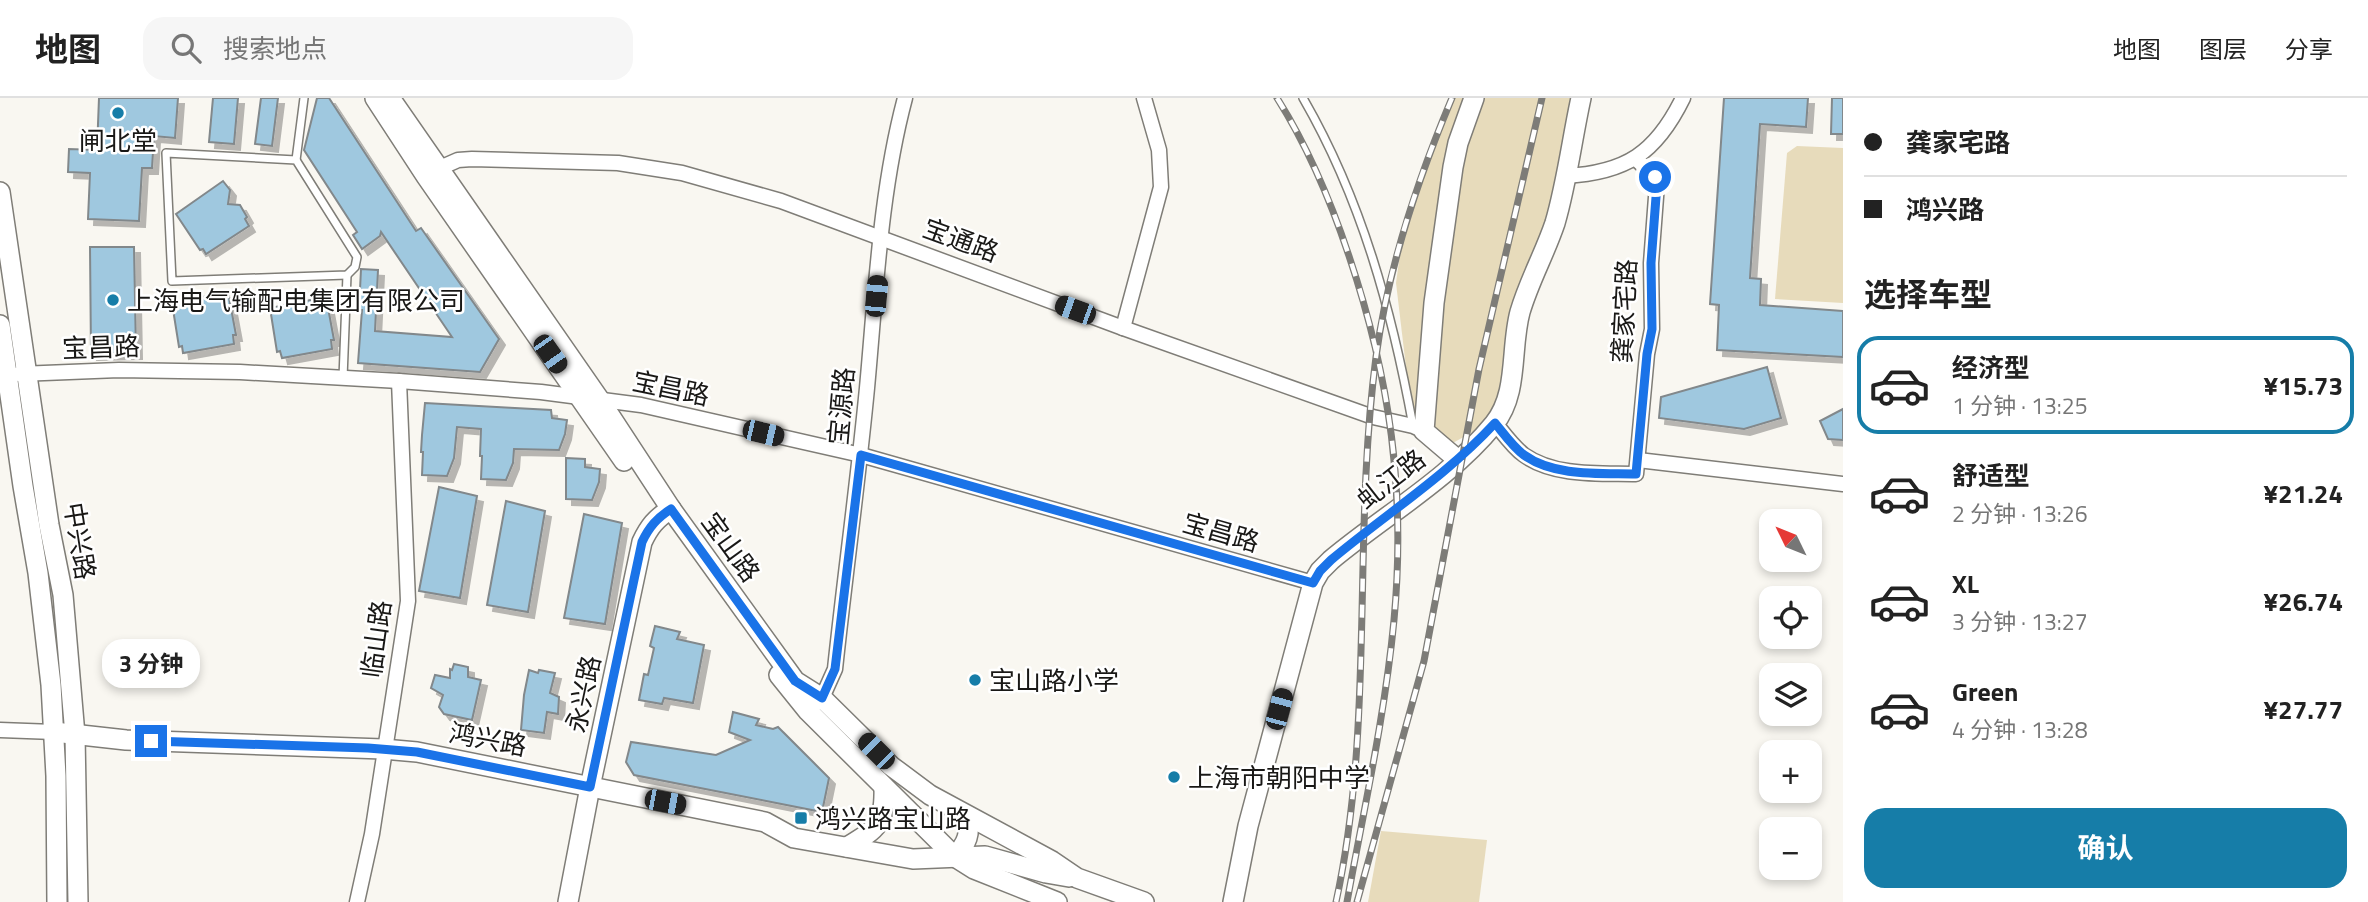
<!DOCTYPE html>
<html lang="zh">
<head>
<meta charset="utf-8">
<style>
	:root { --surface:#fff; --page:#f6f6f6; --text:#222; --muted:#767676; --line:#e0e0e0; --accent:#167da8 }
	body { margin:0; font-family:"Titillium Web","Noto Sans SC",sans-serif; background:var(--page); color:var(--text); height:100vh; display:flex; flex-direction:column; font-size:26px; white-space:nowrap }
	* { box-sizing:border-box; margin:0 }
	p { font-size:23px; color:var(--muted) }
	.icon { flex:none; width:38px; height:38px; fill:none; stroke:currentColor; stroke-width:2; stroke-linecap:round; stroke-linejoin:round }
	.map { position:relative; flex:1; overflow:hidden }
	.sheet { display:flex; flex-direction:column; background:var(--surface); width:525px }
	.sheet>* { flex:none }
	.banner { display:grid; align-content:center; height:154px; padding:0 21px; background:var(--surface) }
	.needle { width:46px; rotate:313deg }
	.buttons { position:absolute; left:1759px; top:411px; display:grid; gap:14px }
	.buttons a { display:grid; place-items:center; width:63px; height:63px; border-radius:14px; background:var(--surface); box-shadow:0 4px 10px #0003; font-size:35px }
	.end { position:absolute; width:32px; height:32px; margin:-16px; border:9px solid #1a73e8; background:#fff; box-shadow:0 0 0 4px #fff }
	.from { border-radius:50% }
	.bubble { position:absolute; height:49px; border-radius:21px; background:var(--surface); box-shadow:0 4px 10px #0003; font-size:23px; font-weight:700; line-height:49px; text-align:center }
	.car { position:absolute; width:21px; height:42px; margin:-21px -10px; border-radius:9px; box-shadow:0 0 5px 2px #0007; background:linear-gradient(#222 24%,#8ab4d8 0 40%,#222 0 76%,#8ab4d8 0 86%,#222 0) }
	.banner b { display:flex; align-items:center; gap:24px; height:66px; font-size:26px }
	.banner b+b { border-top:2px solid var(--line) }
	.banner i { width:18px; height:18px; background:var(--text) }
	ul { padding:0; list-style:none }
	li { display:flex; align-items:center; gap:21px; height:98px; margin:0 14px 10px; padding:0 7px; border:4px solid transparent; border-radius:21px }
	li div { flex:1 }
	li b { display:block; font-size:26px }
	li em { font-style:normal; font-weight:700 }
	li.on { border-color:var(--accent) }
	li>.icon { width:63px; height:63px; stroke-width:1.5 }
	h2 { padding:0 21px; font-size:32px; line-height:84px }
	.primary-button { display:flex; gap:14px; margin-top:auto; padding:14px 21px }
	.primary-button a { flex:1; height:80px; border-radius:21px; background:var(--accent); color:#fff; font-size:28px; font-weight:700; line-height:80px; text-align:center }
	header { display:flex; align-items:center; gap:42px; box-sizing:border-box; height:98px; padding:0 35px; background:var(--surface); border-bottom:2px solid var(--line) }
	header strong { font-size:33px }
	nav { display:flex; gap:38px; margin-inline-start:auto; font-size:24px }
	.search { width:490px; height:63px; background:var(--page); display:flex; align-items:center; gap:18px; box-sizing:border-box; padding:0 24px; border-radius:21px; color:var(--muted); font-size:26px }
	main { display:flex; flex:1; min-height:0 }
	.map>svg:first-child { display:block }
	.green { fill:#e7dbbb }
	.building { fill:#9fc8df; stroke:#82888b; stroke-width:2; filter:url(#shadow) }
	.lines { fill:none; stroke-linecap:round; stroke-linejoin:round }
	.lane-casing { stroke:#7f7d77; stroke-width:10 }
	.street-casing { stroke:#7f7d77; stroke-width:17 }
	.secondary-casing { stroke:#7f7d77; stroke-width:22 }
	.lane { stroke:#fff; stroke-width:7 }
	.street { stroke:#fff; stroke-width:14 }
	.secondary { stroke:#fff; stroke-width:19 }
	.rail-casing { stroke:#7d7c78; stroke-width:7 }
	.rail { stroke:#fff; stroke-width:4.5; stroke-dasharray:13; stroke-linecap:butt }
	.route { stroke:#1a73e8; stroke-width:9 }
	.poi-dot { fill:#167da8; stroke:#fff; stroke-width:2.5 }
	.labels { text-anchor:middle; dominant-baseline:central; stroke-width:5; stroke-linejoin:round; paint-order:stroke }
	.poi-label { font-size:26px; fill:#191816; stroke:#fff; text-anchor:start }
	.street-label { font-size:26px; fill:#191816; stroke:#fff }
</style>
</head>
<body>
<header>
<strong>地图</strong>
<div class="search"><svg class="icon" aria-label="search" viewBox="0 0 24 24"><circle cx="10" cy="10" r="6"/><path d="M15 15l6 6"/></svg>搜索地点</div>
<nav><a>地图</a><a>图层</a><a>分享</a></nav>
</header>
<main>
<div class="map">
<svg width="1843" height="804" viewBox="0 0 1843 804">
	<defs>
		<filter id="shadow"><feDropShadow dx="6" dy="6" stdDeviation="0" flood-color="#0004"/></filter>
	</defs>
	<rect width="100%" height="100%" fill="#f9f7f1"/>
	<g class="green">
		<polygon points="1452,0 1574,0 1549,126 1504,297 1487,326 1451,346 1413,328 1396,185 1404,127 1427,61"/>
		<polygon points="1797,48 1843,50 1843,205 1775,201 1787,55"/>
		<polygon points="1381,733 1487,742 1479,804 1368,804"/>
	</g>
	<g class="building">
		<polygon points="99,0 178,0 175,40 154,38 152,70 142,70 139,123 88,121 90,75 68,74 69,51 97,52"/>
		<polygon points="213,0 238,0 234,46 209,44"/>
		<polygon points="261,0 278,0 272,48 255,46"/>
		<polygon points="317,0 329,0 416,133 421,130 499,241 480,274 358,265 362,212 359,212 361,171 378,172 375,233 452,239 381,134 380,138 362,151 353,137 357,134 304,52"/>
		<polygon points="1724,0 1808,0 1806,29 1760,26 1750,180 1761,181 1760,207 1843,213 1843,259 1717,252 1719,207 1710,206"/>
		<polygon points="1832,0 1843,0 1843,36 1831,36"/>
		<polygon points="223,83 230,92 228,106 240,107 247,119 245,121 249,128 206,156 203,151 200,152 176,116"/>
		<polygon points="90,149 134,149 136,255 91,256"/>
		<polygon points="228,194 236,237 233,237 234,246 183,255 182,248 179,249 172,205"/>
		<polygon points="326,199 334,242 331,242 332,251 282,260 280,253 277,254 270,210"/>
		<polygon points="1767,269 1781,320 1744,331 1659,320 1661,299"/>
		<polygon points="425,305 551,312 552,320 567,322 565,336 559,352 514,351 513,365 506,382 481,381 482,358 480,358 481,331 457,329 454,360 447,378 422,377 423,354 421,354 422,337"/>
		<polygon points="1843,311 1843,342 1828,341 1820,323"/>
		<polygon points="566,360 585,361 585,369 600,371 599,384 592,402 566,401"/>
		<polygon points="439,389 477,398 460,500 419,493"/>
		<polygon points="506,403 545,413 528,514 487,507"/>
		<polygon points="584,416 622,425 605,526 564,520"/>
		<polygon points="655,528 680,534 677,541 704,547 693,605 664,600 662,606 639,602 644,576 648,577 654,550 650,548"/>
		<polygon points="454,566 468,569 468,579 481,582 472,622 444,616 439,609 443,597 431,590 435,577 450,580 450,571 452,572"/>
		<polygon points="529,572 538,575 539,572 555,575 550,595 559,599 558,616 547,614 544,635 521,632 524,597"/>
		<polygon points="733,614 759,621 756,627 773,631 778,629 829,680 822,714 634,677 626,664 631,644 716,657 750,642 729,634"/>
	</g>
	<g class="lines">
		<g class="lane-casing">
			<g id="lane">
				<path d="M1303,0C1362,102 1392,213 1413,328"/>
				<polygon points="166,55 296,62 357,159 355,169 347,177 172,183"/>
				<polyline points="296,62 304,0"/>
				<polyline points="343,280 347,177"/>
			</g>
		</g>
		<g class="street-casing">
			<g id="street">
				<polyline points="433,73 458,62 472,61 618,65 682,75 781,103 1123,230 1373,319 1413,328 1424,333"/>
				<path d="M1565,78C1626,75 1656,55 1683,0"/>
				<polyline points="1123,230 1161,89 1159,52 1144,0"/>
				<polyline points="19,276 119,272 240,274 399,283 541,294 641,307 861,357 1313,485"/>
				<path d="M1495,325C1504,336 1513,349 1524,357C1555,379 1601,375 1636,376L1647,256L1652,231L1651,165L1657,86L1655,79L1636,61"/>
				<polyline points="1638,362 1843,386"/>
				<path d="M817,605L822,600L835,571C845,477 858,384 867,290C876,193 880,94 905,0"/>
				<polyline points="0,632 54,634"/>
				<polyline points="357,804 372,736 408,503 399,283"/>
			</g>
		</g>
		<g class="secondary-casing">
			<g id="secondary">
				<polyline points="375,0 426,78 624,363"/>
				<polyline points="390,0 599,301 671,411 795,583 822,600 891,668 930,697 1052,763 1077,780 1144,804"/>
				<polyline points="0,94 49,427 63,497 75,637 78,804"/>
				<polyline points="0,227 23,388 38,475 51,587 56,678 57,804"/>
				<polyline points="1458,362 1424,333 1434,205 1453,69 1458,45 1474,0"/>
				<polyline points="779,577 808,613 955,759 974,771 1057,804"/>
				<polyline points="54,634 126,642 383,651 417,654 765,724 794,740 913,761 985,758 1046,775 1069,779"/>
				<path d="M847,749C878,730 885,726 884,689"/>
				<path d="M955,759C967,745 971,736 967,718"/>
				<path d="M568,804L590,689L642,444C649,429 656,420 671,411"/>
				<path d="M1233,804L1248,728L1313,485L1320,473L1331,462C1385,417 1449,381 1494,326C1519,295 1510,251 1520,214C1529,183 1545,155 1555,125C1567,84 1572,41 1581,0"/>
			</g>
		</g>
		<use href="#lane" class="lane"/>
		<use href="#street" class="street"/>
		<use href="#secondary" class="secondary"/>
		<g class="rail-casing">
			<g id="rail">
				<path d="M1277,0C1308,49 1331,104 1349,158C1390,280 1406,394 1394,522C1385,617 1364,711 1347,804"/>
				<path d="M1336,804C1375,625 1352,440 1376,259C1388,169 1417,83 1452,0"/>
				<polyline points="1357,804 1424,563 1479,271 1542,0"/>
			</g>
		</g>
		<use href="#rail" class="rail"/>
	</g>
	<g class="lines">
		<path class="route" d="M151,643L368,650L417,654L590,689L642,444C649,429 657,420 671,411L795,583L822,600L835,571L861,357L1313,485L1320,473L1331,462C1386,416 1446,378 1495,325C1504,336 1513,349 1524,357C1554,379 1601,375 1636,376L1647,256L1652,231L1651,165L1657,86L1655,79"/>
	</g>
	<g class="poi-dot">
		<circle cx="118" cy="15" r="7"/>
		<circle cx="113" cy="202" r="7"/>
		<circle cx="975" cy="582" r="7"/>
		<circle cx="1174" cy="679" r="7"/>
		<rect x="794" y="713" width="14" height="14" rx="3.5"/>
	</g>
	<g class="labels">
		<g class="poi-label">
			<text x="118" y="42" text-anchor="middle">闸北堂</text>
			<text x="127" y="202">上海电气输配电集团有限公司</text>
			<text x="989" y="582">宝山路小学</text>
			<text x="1188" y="679">上海市朝阳中学</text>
			<text x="815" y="720">鸿兴路宝山路</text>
		</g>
		<g class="street-label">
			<text transform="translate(961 142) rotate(20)">宝通路</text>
			<text transform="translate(1624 213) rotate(-87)">龚家宅路</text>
			<text transform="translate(101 249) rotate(-2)">宝昌路</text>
			<text transform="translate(671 290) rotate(12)">宝昌路</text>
			<text transform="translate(841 308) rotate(-85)">宝源路</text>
			<text transform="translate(1391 381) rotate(-38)">虬江路</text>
			<text transform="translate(1221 434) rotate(16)">宝昌路</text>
			<text transform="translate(80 443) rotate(81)">中兴路</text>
			<text transform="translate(731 449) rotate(54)">宝山路</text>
			<text transform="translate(376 541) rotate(-82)">临山路</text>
			<text transform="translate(583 596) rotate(-78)">永兴路</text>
			<text transform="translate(488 641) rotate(11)">鸿兴路</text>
		</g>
	</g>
</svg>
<div class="buttons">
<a><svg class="needle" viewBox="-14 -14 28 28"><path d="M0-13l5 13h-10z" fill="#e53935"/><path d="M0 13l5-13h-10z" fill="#767676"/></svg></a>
<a><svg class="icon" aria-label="locate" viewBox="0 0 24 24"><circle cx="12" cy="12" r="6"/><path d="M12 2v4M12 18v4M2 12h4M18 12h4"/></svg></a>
<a><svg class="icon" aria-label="layers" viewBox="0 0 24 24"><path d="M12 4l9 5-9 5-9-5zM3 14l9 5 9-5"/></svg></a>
<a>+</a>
<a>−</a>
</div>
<i class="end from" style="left:1655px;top:79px"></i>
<i class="end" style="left:151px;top:643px"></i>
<div class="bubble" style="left:102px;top:541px;width:98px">3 分钟</div>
<i class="car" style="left:876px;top:198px;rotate:5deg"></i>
<i class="car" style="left:1075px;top:212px;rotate:290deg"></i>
<i class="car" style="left:550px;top:256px;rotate:145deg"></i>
<i class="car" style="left:763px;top:335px;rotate:103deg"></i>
<i class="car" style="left:1279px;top:611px;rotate:15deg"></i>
<i class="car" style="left:876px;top:653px;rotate:315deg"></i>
<i class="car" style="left:665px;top:704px;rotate:101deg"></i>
</div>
<section class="sheet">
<div class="banner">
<b><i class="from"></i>龚家宅路</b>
<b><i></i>鸿兴路</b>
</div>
<h2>选择车型</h2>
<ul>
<li class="on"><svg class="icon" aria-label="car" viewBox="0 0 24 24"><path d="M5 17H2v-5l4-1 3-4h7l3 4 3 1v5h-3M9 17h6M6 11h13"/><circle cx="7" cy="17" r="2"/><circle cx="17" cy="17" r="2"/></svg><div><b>经济型</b><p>1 分钟 · 13:25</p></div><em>¥15.73</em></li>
<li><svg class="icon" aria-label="car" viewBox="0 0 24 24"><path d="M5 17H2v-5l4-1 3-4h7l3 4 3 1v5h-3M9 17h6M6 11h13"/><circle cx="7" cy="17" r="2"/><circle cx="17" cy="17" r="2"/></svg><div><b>舒适型</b><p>2 分钟 · 13:26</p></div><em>¥21.24</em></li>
<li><svg class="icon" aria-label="car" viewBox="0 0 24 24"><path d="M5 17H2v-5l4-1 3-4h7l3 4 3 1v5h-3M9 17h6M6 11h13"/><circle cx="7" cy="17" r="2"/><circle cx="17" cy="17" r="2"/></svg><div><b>XL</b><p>3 分钟 · 13:27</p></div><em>¥26.74</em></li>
<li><svg class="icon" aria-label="car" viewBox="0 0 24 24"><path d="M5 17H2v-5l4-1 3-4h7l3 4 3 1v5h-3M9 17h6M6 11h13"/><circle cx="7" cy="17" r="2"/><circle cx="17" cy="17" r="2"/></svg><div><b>Green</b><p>4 分钟 · 13:28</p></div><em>¥27.77</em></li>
</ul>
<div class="primary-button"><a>确认</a></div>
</section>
</main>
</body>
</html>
